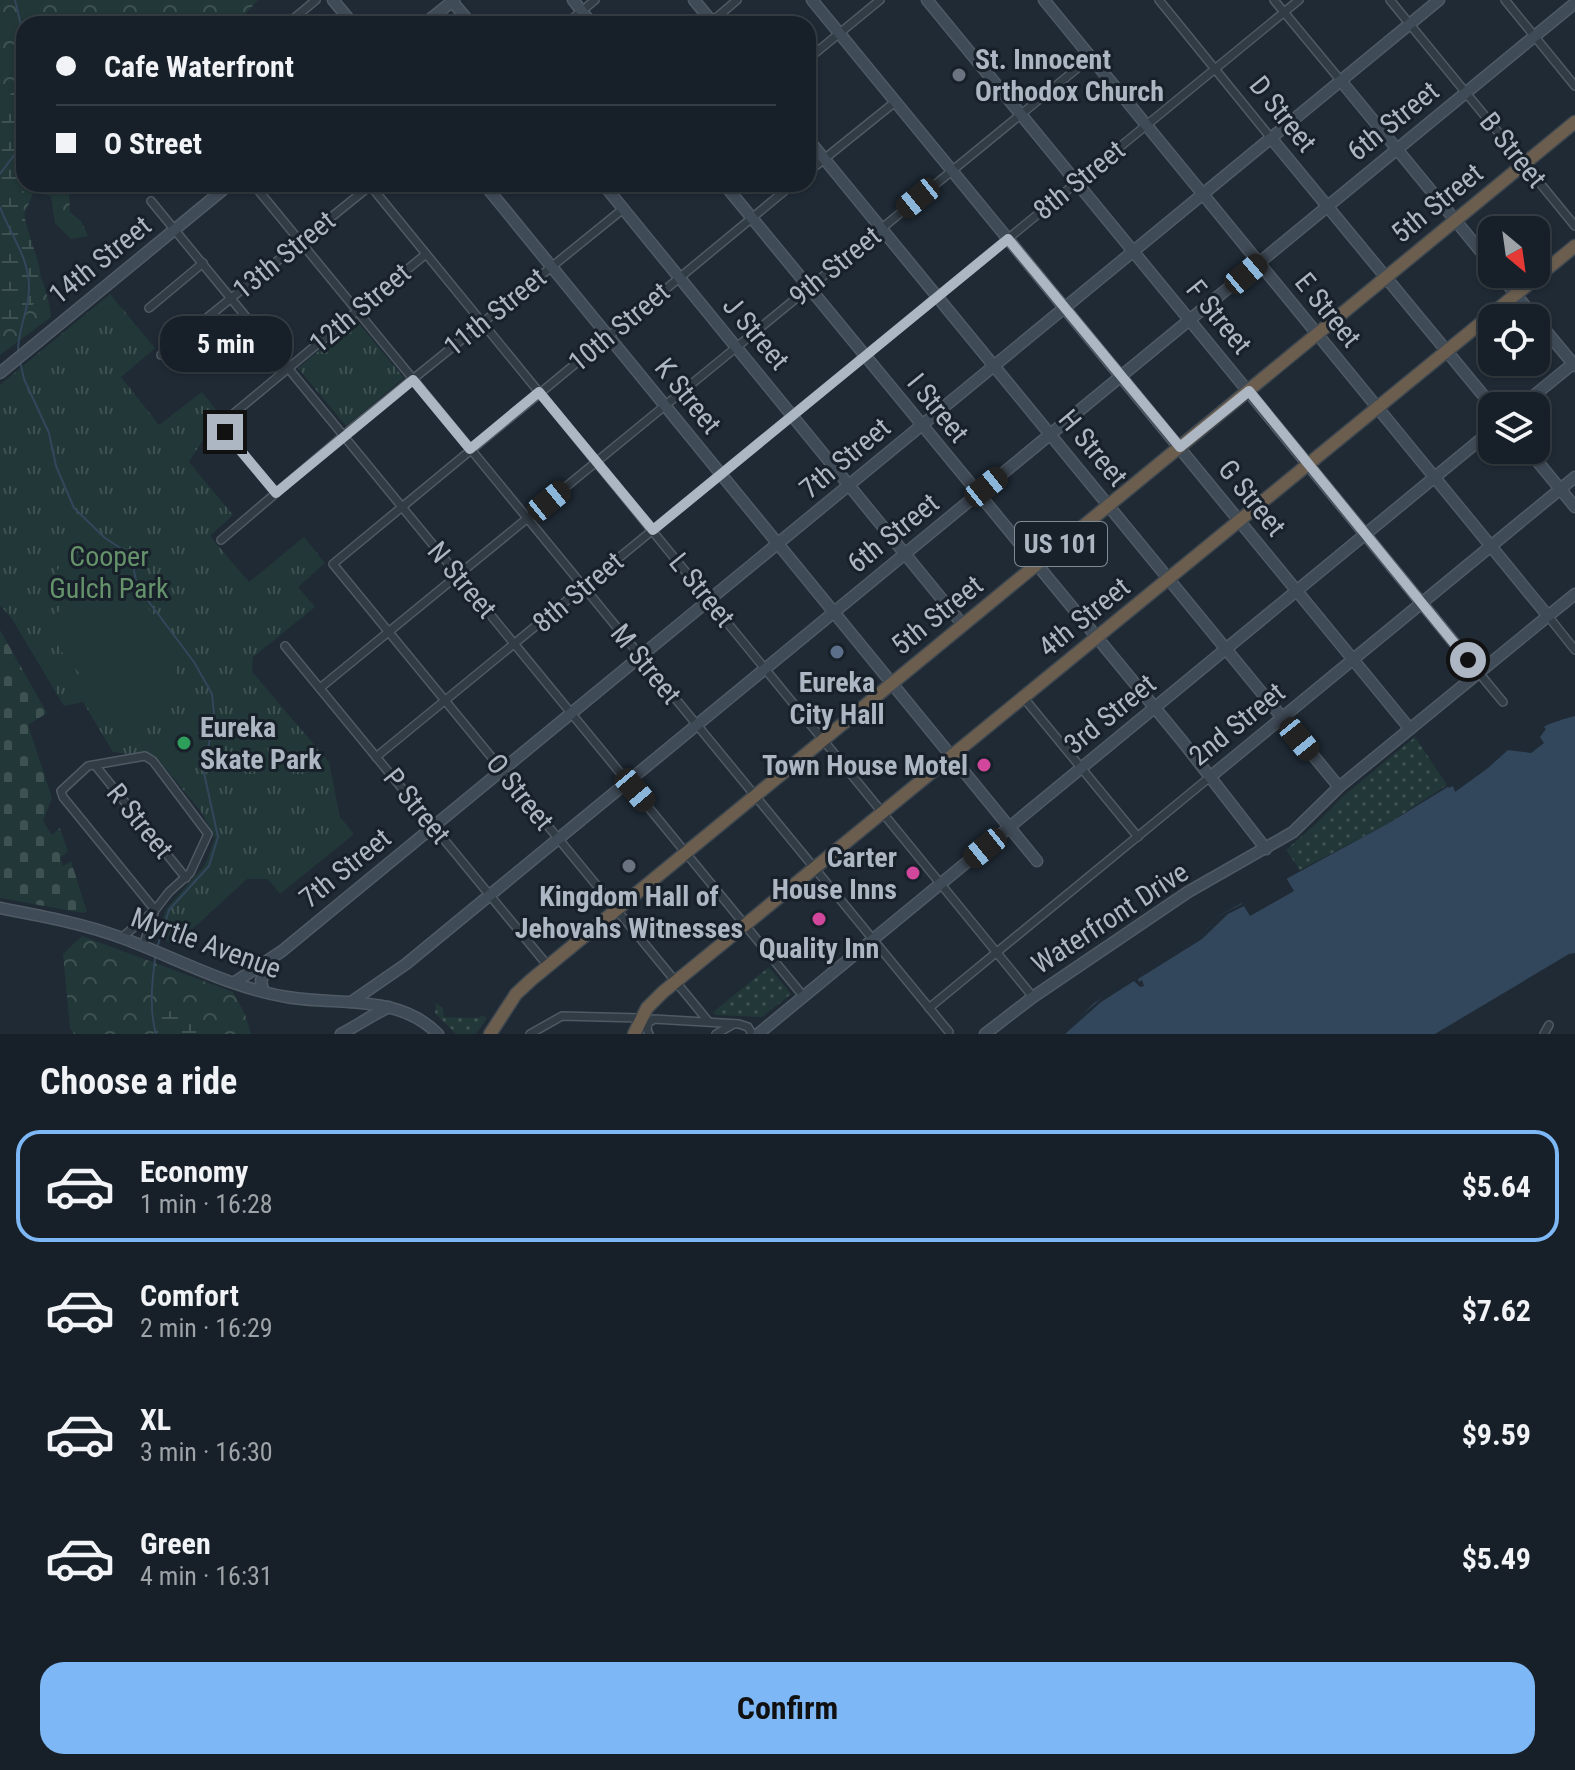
<!DOCTYPE html>
<html lang="en">
<head>
<meta charset="utf-8">
<style>
	:root { --surface:#172028; --page:#242d34; --text:#f1f3f6; --muted:#9ea3a8; --line:#363e45; --accent:#7eb7f5 }
	body { margin:0; font-family:"Roboto Condensed",sans-serif; background:var(--page); color:var(--text); height:100vh; display:flex; flex-direction:column; font-size:30px; white-space:nowrap }
	* { box-sizing:border-box; margin:0 }
	p { font-size:26px; color:var(--muted) }
	.icon { flex:none; width:44px; height:44px; fill:none; stroke:currentColor; stroke-width:2; stroke-linecap:round; stroke-linejoin:round }
	.map { position:relative; height:1034px; overflow:hidden }
	.side { display:flex; flex-direction:column; background:var(--surface); flex:1 }
	.side>* { flex:none }
	.top-card { position:absolute; left:16px; top:16px; width:800px; height:176px; border-radius:24px; box-shadow:0 2px 6px #0004,0 0 0 2px var(--line); display:grid; align-content:center; height:176px; padding:0 40px; background:var(--surface) }
	.needle { width:52px; rotate:151deg }
	.buttons { position:absolute; left:1478px; top:216px; display:grid; gap:16px }
	.buttons a { display:grid; place-items:center; width:72px; height:72px; border-radius:16px; background:var(--surface); box-shadow:0 2px 6px #0004,0 0 0 2px var(--line); font-size:40px }
	.end { position:absolute; width:36px; height:36px; margin:-18px; border:10px solid #acb7c3; background:#111; box-shadow:0 0 0 4px #111 }
	.from { border-radius:50% }
	.bubble { position:absolute; height:56px; border-radius:24px; background:var(--surface); box-shadow:0 2px 6px #0004,0 0 0 2px var(--line); font-size:26px; font-weight:700; line-height:56px; text-align:center }
	.car { position:absolute; width:24px; height:48px; margin:-24px -12px; border-radius:10px; box-shadow:0 0 6px 2px #0007; background:linear-gradient(#222 24%,#8ab4d8 0 40%,#222 0 76%,#8ab4d8 0 86%,#222 0) }
	.top-card b { display:flex; align-items:center; gap:28px; height:76px; font-size:30px }
	.top-card b+b { border-top:2px solid var(--line) }
	.top-card i { width:20px; height:20px; background:var(--text) }
	ul { padding:0; list-style:none }
	li { display:flex; align-items:center; gap:24px; height:112px; margin:0 16px 12px; padding:0 24px; border:4px solid transparent; border-radius:24px }
	li div { flex:1 }
	li b { display:block; font-size:30px }
	li em { font-style:normal; font-weight:700 }
	li.current { border-color:var(--accent) }
	li>.icon { width:72px; height:72px; stroke-width:1.5 }
	h2 { padding:0 40px; font-size:36px; line-height:96px }
	.primary-button { display:flex; gap:16px; margin-top:auto; padding:16px 40px }
	.primary-button a { flex:1; height:92px; border-radius:24px; background:var(--accent); color:#111; font-size:32px; font-weight:700; line-height:92px; text-align:center }
	.map>svg:first-child { display:block }
	.grass { fill:url(#grass-dots) }
	.forest { fill:url(#forest-crowns) }
	.wetland { fill:url(#wetland-marsh) }
	.cemetery { fill:url(#cemetery-stones) }
	.park { fill:url(#park-tufts) }
	.garden { fill:#223737 }
	.water { fill:#32475c }
	.pier { fill:#1f2a35 }
	.lines { fill:none; stroke-linecap:round; stroke-linejoin:round }
	.stream { stroke:#32475c; stroke-width:2 }
	.street-casing { stroke:#505a64; stroke-width:10 }
	.secondary-casing { stroke:#505a64; stroke-width:13 }
	.highway-casing { stroke:#3d4750; stroke-width:15 }
	.street { stroke:#323c45; stroke-width:7 }
	.secondary { stroke:#404b58; stroke-width:10 }
	.highway { stroke:#6b5e4f; stroke-width:12 }
	.route { stroke:#acb7c3; stroke-width:10 }
	.worship-dot { fill:#6b7280; stroke:#18212a; stroke-width:3 }
	.service-dot { fill:#5c6f8a; stroke:#18212a; stroke-width:3 }
	.leisure-dot { fill:#2e9e5b; stroke:#18212a; stroke-width:3 }
	.hotel-dot { fill:#d1479c; stroke:#18212a; stroke-width:3 }
	.labels { text-anchor:middle; dominant-baseline:central; stroke-width:6; stroke-linejoin:round; paint-order:stroke }
	.shield { fill:#18212a; stroke:#808a95; stroke-width:2 }
	.shield-label { font-size:26px; font-weight:bold; fill:#acb7c3 }
	.poi-label { font-size:28px; font-weight:bold; fill:#acb7c3; stroke:#18212a }
	.street-label { font-size:28px; fill:#acb7c3; stroke:#18212a }
	.park-label { font-size:28px; fill:#65926b; stroke:#18212a }
</style>
</head>
<body>
<div class="map">
<svg width="1575" height="1034" viewBox="0 0 1575 1034">
	<defs>
		<pattern id="grass-dots" width="8" height="8" patternUnits="userSpaceOnUse" patternTransform="scale(2)"><rect width="8" height="8" fill="#223737"/><path d="M2 2h.1M6 6h.1" fill="none" stroke="#3f5252" stroke-width="1.8" stroke-linecap="round"/></pattern>
		<pattern id="forest-crowns" width="20" height="18" patternUnits="userSpaceOnUse" patternTransform="scale(2)"><rect width="20" height="18" fill="#223737"/><path d="M2 6a3 3 0 1 1 6 0M12 15a3 3 0 1 1 6 0" fill="none" stroke="#3f5252"/></pattern>
		<pattern id="wetland-marsh" width="20" height="14" patternUnits="userSpaceOnUse" patternTransform="scale(2)"><rect width="20" height="14" fill="#223737"/><path d="M1 5h8M5 5V1M11 12h8M15 12V8" fill="none" stroke="#3f5252"/></pattern>
		<pattern id="cemetery-stones" width="16" height="16" patternUnits="userSpaceOnUse" patternTransform="scale(2)"><rect width="16" height="16" fill="#223737"/><path d="M2 7V4a2 2 0 0 1 4 0v3zM10 15v-3a2 2 0 0 1 4 0v3z" fill="#3f5252"/></pattern>
		<pattern id="park-tufts" width="24" height="20" patternUnits="userSpaceOnUse" patternTransform="scale(2)"><rect width="24" height="20" fill="#223737"/><path d="M3 7l-1-3M5 7V3M7 7l1-3M15 17l-1-3M17 17v-4M19 17l1-3" fill="none" stroke="#3f5252"/></pattern>
	</defs>
	<rect width="100%" height="100%" fill="#1f2a35"/>
	<g class="grass">
		<polygon points="1415,737 1447,785 1389,823 1300,870 1286,850 1319,821 1341,798"/>
		<polygon points="769,967 791,994 762,1017 716,1015 713,1012"/>
		<polygon points="436,1003 443,1008 444,1017 479,1018 481,1015 487,1018 476,1034 456,1034 435,1013"/>
	</g>
	<g class="forest">
		<path d="M0,0H258L236,24H24V184H82L69,192L70,212L81,221L88,236L71,239L55,223L51,196L34,192L20,223C30,255 48,284 51,317L0,355Z"/>
		<polygon points="82,936 233,992 245,1014 251,1034 196,1034 197,1020 154,1034 74,1034 70,1028 63,954"/>
	</g>
	<g class="wetland">
		<path d="M24,81L25,184C11,244 83,286 0,332V109L19,82Z"/>
		<polygon points="181,1005 198,1020 196,1034 153,1034 158,1018"/>
	</g>
	<polygon class="cemetery" points="0,630 47,713 28,725 52,798 43,821 52,835 60,828 68,851 60,858 63,866 71,861 87,912 83,913 0,898"/>
	<g class="park">
		<polygon points="110,294 155,348 121,377 159,425 202,392 219,414 189,462 233,515 210,536 249,582 304,537 325,563 298,587 315,607 253,657 252,672 329,762 340,817 354,834 280,894 268,879 247,879 175,945 155,935 167,908 205,865 215,838 202,813 157,758 113,752 83,702 64,706 12,619 0,605 0,385"/>
		<polygon points="356,320 404,378 346,426 298,368"/>
	</g>
	<g class="garden">
		<path d="M108,538L131,555L137,586L157,625L176,649L178,692L166,710L122,723L117,720L61,651L55,614L62,609L50,583C60,558 85,549 108,538Z"/>
		<polygon points="190,716 200,721 192,770 187,774 182,772 170,752 181,720"/>
	</g>
	<path class="water" d="M1575,716V957L1441,1034H1063L1094,1003L1202,935L1218,916L1389,823L1508,750L1531,753L1544,743L1540,737L1546,729L1544,727C1549,723 1571,717 1575,716Z"/>
	<g class="pier">
		<polygon points="1506,747 1508,750 1488,768 1455,792 1453,786 1449,788 1447,785 1482,766"/>
		<polygon points="1285,876 1294,891 1250,916 1244,906 1228,914 1202,939 1138,979 1139,982 1142,980 1144,986 1140,987 1134,981 1101,1002 1065,1034 1060,1034 1104,996 1202,935 1218,916 1242,904 1241,902"/>
		<polygon points="1575,953 1575,959 1488,1011 1446,1034 1435,1034 1569,954"/>
	</g>
	<g class="lines">
		<g class="stream">
			<polyline points="15,0 24,38"/>
			<polyline points="0,174 24,142"/>
			<path d="M0,207C10,234 30,259 29,289C29,309 18,329 18,351"/>
			<polyline points="20,361 24,379 49,433 56,466 74,508 105,538 131,555 137,586 194,662 212,694 214,714 204,773 218,837 209,866 169,910 157,948"/>
			<path d="M155,958C152,984 149,1008 156,1034"/>
		</g>
		<g class="street-casing">
			<g id="street">
				<polyline points="1159,0 1271,138"/>
				<polyline points="1274,0 1341,81"/>
				<polyline points="1390,0 1575,226"/>
				<polyline points="1505,0 1575,86"/>
				<polyline points="287,24 316,0"/>
				<polyline points="566,24 595,0"/>
				<polyline points="709,24 737,0"/>
				<polyline points="808,59 880,0"/>
				<polyline points="808,172 895,102"/>
				<polyline points="253,184 949,1032"/>
				<polyline points="369,184 1033,997"/>
				<polyline points="151,201 804,997"/>
				<polyline points="149,308 203,263"/>
				<polyline points="161,355 371,185"/>
				<polyline points="276,493 223,430 221,424 426,254"/>
				<polyline points="221,540 350,430 623,209"/>
				<polyline points="1548,616 1575,650"/>
				<polyline points="285,646 548,966"/>
				<polyline points="1479,673 1503,702"/>
				<polyline points="320,688 1091,57"/>
				<polyline points="1023,697 1138,837"/>
				<polyline points="376,757 1299,0"/>
				<polyline points="95,765 186,878"/>
				<polyline points="121,938 155,910 63,797 61,791 88,766 145,756 153,761 208,834 190,873 169,892 155,910 143,946"/>
				<polyline points="929,1008 1210,777"/>
				<polyline points="708,1021 333,564 793,184"/>
				<polyline points="530,1034 562,1016 640,1018"/>
				<polyline points="649,1034 647,1030 648,1023 654,1019 739,1024 748,1027 752,1034"/>
				<polyline points="716,1034 732,1025"/>
				<polyline points="1544,1034 1549,1025"/>
			</g>
		</g>
		<g class="secondary-casing">
			<g id="secondary">
				<polyline points="333,0 353,24"/>
				<polyline points="451,0 471,24"/>
				<polyline points="573,0 592,24"/>
				<polyline points="694,0 714,24"/>
				<polyline points="812,0 1410,729"/>
				<polyline points="927,0 1479,673"/>
				<polyline points="1044,0 1548,616"/>
				<polyline points="424,24 454,0"/>
				<polyline points="1341,81 1492,265"/>
				<polyline points="1271,138 1492,406"/>
				<polyline points="808,139 1339,787"/>
				<polyline points="484,184 1037,861"/>
				<polyline points="603,184 963,625"/>
				<polyline points="724,184 1183,742 1266,849"/>
				<polyline points="1499,274 1535,318"/>
				<polyline points="1536,319 1575,366"/>
				<polyline points="0,373 230,184"/>
				<polyline points="1521,406 1575,362"/>
				<polyline points="1528,450 1575,507"/>
				<polyline points="1210,777 1575,477"/>
				<path d="M0,908C42,916 85,924 125,939C178,959 231,988 287,997C339,1006 397,993 438,1034"/>
				<polyline points="235,982 282,951 1439,0"/>
				<polyline points="263,991 261,980 272,962"/>
				<polyline points="351,1002 406,964 1575,3"/>
				<path d="M341,1034C358,1025 372,1015 389,1007"/>
				<polyline points="758,1034 1492,430"/>
				<polyline points="985,1034 1033,997 1188,892 1293,832 1339,787 1575,594"/>
			</g>
		</g>
		<g class="highway-casing">
			<g id="highway">
				<polyline points="490,1034 516,994 531,980 1575,122"/>
				<polyline points="634,1034 647,1008 663,992 1575,246"/>
			</g>
		</g>
		<use href="#street" class="street"/>
		<use href="#secondary" class="secondary"/>
		<use href="#highway" class="highway"/>
	</g>
	<g class="lines">
		<polyline class="route" points="225,432 276,493 413,380 470,449 539,392 653,530 1008,239 1180,447 1249,391 1468,660"/>
	</g>
	<g class="worship-dot">
		<circle cx="959" cy="75" r="8"/>
		<circle cx="629" cy="866" r="8"/>
	</g>
	<circle class="service-dot" cx="837" cy="652" r="8"/>
	<circle class="leisure-dot" cx="184" cy="743" r="8"/>
	<g class="hotel-dot">
		<circle cx="984" cy="765" r="8"/>
		<circle cx="913" cy="873" r="8"/>
		<circle cx="819" cy="919" r="8"/>
	</g>
	<g class="labels">
		<rect class="shield" x="1015" y="522" width="92" height="44" rx="6"/>
		<g class="shield-label">
			<text x="1061" y="544">US 101</text>
		</g>
		<g class="poi-label">
			<text x="975" y="59" text-anchor="start">St. Innocent<tspan x="975" dy="32">Orthodox Church</tspan></text>
			<text x="837" y="682">Eureka<tspan x="837" dy="32">City Hall</tspan></text>
			<text x="200" y="727" text-anchor="start">Eureka<tspan x="200" dy="32">Skate Park</tspan></text>
			<text x="968" y="765" text-anchor="end">Town House Motel</text>
			<text x="897" y="857" text-anchor="end">Carter<tspan x="897" dy="32">House Inns</tspan></text>
			<text x="629" y="896">Kingdom Hall of<tspan x="629" dy="32">Jehovahs Witnesses</tspan></text>
			<text x="819" y="948">Quality Inn</text>
		</g>
		<g class="street-label">
			<text transform="translate(1283 114) rotate(51)">D Street</text>
			<text transform="translate(1393 121) rotate(-39)">6th Street</text>
			<text transform="translate(1513 150) rotate(51)">B Street</text>
			<text transform="translate(1079 180) rotate(-39)">8th Street</text>
			<text transform="translate(1437 203) rotate(-39)">5th Street</text>
			<text transform="translate(284 255) rotate(-39)">13th Street</text>
			<text transform="translate(100 260) rotate(-39)">14th Street</text>
			<text transform="translate(835 266) rotate(-39)">9th Street</text>
			<text transform="translate(360 308) rotate(-40)">12th Street</text>
			<text transform="translate(1328 310) rotate(51)">E Street</text>
			<text transform="translate(495 312) rotate(-39)">11th Street</text>
			<text transform="translate(1219 317) rotate(51)">F Street</text>
			<text transform="translate(619 327) rotate(-40)">10th Street</text>
			<text transform="translate(756 333) rotate(50)">J Street</text>
			<text transform="translate(688 396) rotate(51)">K Street</text>
			<text transform="translate(938 408) rotate(51)">I Street</text>
			<text transform="translate(1093 448) rotate(50)">H Street</text>
			<text transform="translate(845 458) rotate(-40)">7th Street</text>
			<text transform="translate(1252 498) rotate(51)">G Street</text>
			<text transform="translate(893 533) rotate(-39)">6th Street</text>
			<text transform="translate(462 580) rotate(50)">N Street</text>
			<text transform="translate(702 590) rotate(51)">L Street</text>
			<text transform="translate(578 592) rotate(-40)">8th Street</text>
			<text transform="translate(937 615) rotate(-39)">5th Street</text>
			<text transform="translate(1084 617) rotate(-39)">4th Street</text>
			<text transform="translate(646 664) rotate(51)">M Street</text>
			<text transform="translate(1110 714) rotate(-39)">3rd Street</text>
			<text transform="translate(1237 724) rotate(-39)">2nd Street</text>
			<text transform="translate(520 792) rotate(51)">O Street</text>
			<text transform="translate(417 806) rotate(51)">P Street</text>
			<text transform="translate(140 821) rotate(51)">R Street</text>
			<text transform="translate(345 868) rotate(-39)">7th Street</text>
			<text transform="translate(1110 918) rotate(-33)">Waterfront Drive</text>
			<text transform="translate(206 943) rotate(20)">Myrtle Avenue</text>
		</g>
		<g class="park-label">
			<text x="109" y="556">Cooper<tspan x="109" dy="32">Gulch Park</tspan></text>
		</g>
	</g>
</svg>
<div class="buttons">
<a><svg class="needle" viewBox="-14 -14 28 28"><path d="M0-13l5 13h-10z" fill="#e53935"/><path d="M0 13l5-13h-10z" fill="#9ea3a8"/></svg></a>
<a><svg class="icon" aria-label="locate" viewBox="0 0 24 24"><circle cx="12" cy="12" r="6"/><path d="M12 2v4M12 18v4M2 12h4M18 12h4"/></svg></a>
<a><svg class="icon" aria-label="layers" viewBox="0 0 24 24"><path d="M12 4l9 5-9 5-9-5zM3 14l9 5 9-5"/></svg></a>
</div>
<i class="end from" style="left:1468px;top:660px"></i>
<i class="end" style="left:225px;top:432px"></i>
<div class="bubble" style="left:160px;top:316px;width:132px">5 min</div>
<i class="car" style="left:918px;top:198px;rotate:231deg"></i>
<i class="car" style="left:1246px;top:274px;rotate:50deg"></i>
<i class="car" style="left:986px;top:487px;rotate:51deg"></i>
<i class="car" style="left:549px;top:501px;rotate:51deg"></i>
<i class="car" style="left:1299px;top:739px;rotate:141deg"></i>
<i class="car" style="left:635px;top:790px;rotate:140deg"></i>
<i class="car" style="left:985px;top:848px;rotate:231deg"></i>
<div class="top-card">
<b><i class="from"></i>Cafe Waterfront</b>
<b><i></i>O Street</b>
</div>
</div>
<section class="side">
<h2>Choose a ride</h2>
<ul>
<li class="current"><svg class="icon" aria-label="car" viewBox="0 0 24 24"><path d="M5 17H2v-5l4-1 3-4h7l3 4 3 1v5h-3M9 17h6M6 11h13"/><circle cx="7" cy="17" r="2"/><circle cx="17" cy="17" r="2"/></svg><div><b>Economy</b><p>1 min · 16:28</p></div><em>$5.64</em></li>
<li><svg class="icon" aria-label="car" viewBox="0 0 24 24"><path d="M5 17H2v-5l4-1 3-4h7l3 4 3 1v5h-3M9 17h6M6 11h13"/><circle cx="7" cy="17" r="2"/><circle cx="17" cy="17" r="2"/></svg><div><b>Comfort</b><p>2 min · 16:29</p></div><em>$7.62</em></li>
<li><svg class="icon" aria-label="car" viewBox="0 0 24 24"><path d="M5 17H2v-5l4-1 3-4h7l3 4 3 1v5h-3M9 17h6M6 11h13"/><circle cx="7" cy="17" r="2"/><circle cx="17" cy="17" r="2"/></svg><div><b>XL</b><p>3 min · 16:30</p></div><em>$9.59</em></li>
<li><svg class="icon" aria-label="car" viewBox="0 0 24 24"><path d="M5 17H2v-5l4-1 3-4h7l3 4 3 1v5h-3M9 17h6M6 11h13"/><circle cx="7" cy="17" r="2"/><circle cx="17" cy="17" r="2"/></svg><div><b>Green</b><p>4 min · 16:31</p></div><em>$5.49</em></li>
</ul>
<div class="primary-button"><a>Confirm</a></div>
</section>
</body>
</html>
